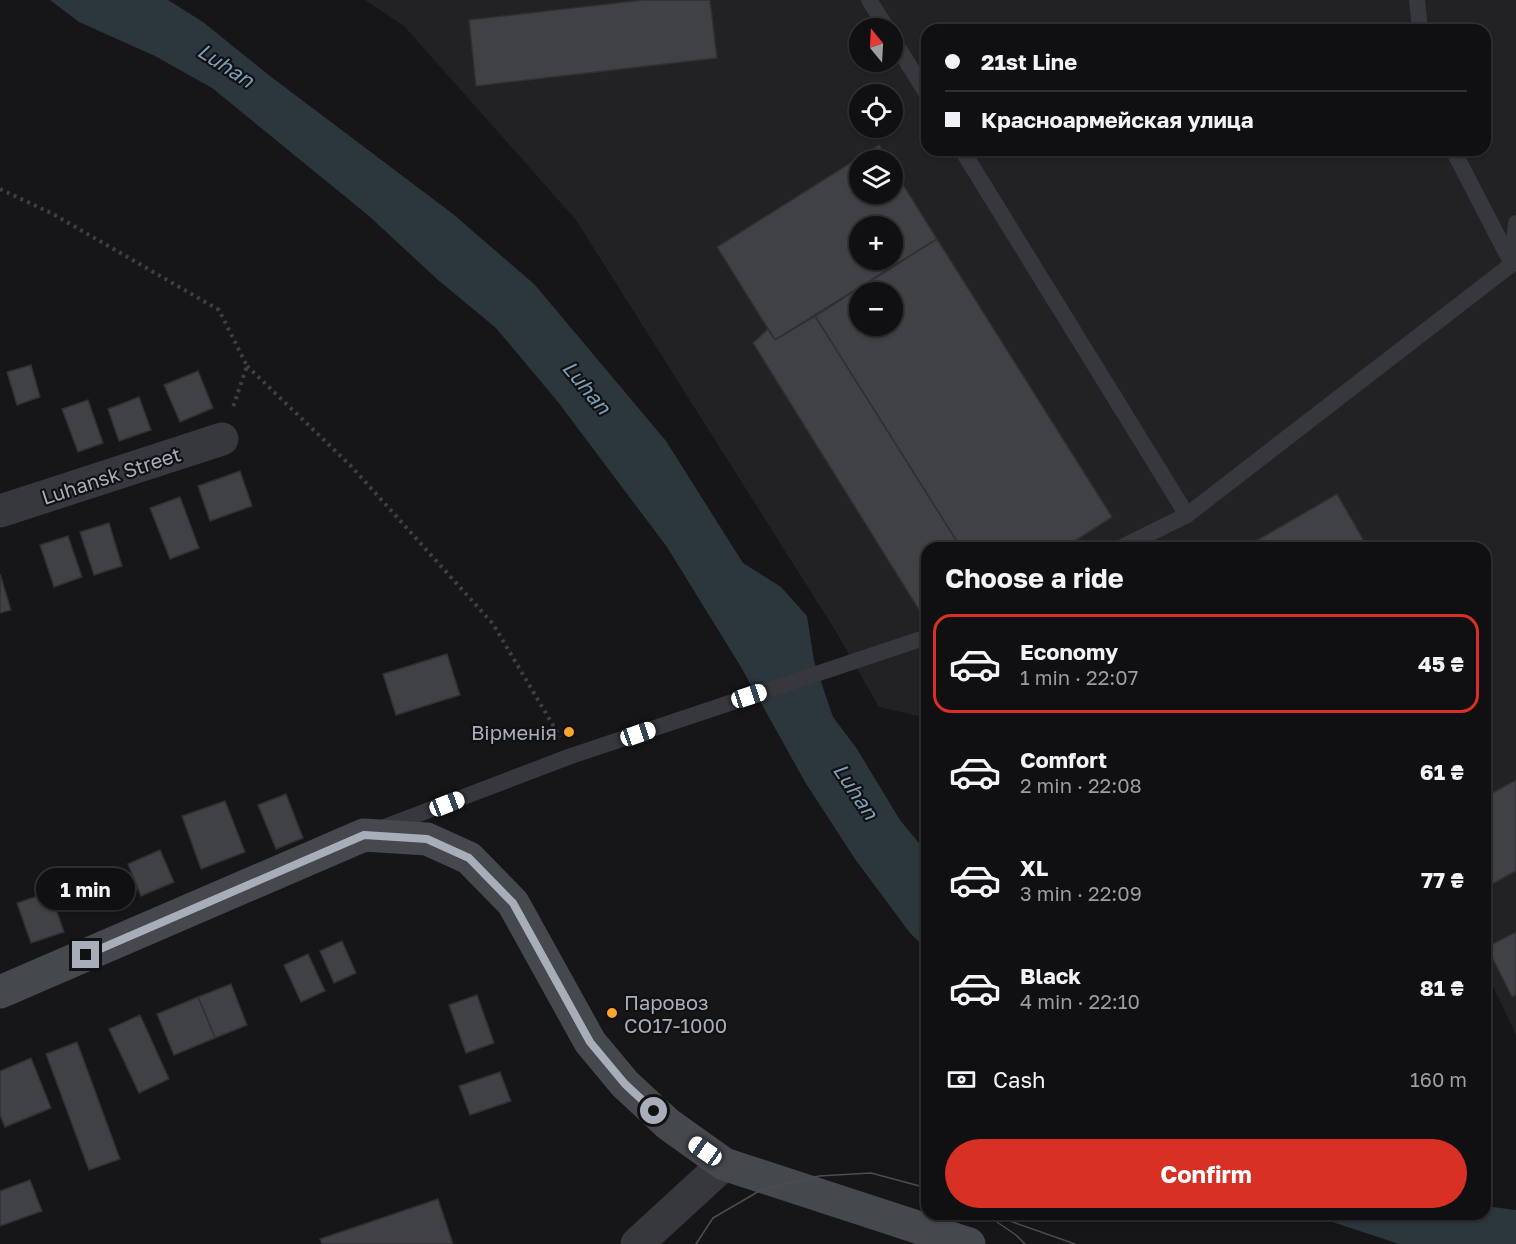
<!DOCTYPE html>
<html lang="en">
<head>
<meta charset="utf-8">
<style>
	:root { --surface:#101012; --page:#19191b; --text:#f1f3f6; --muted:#9c9d9f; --line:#303032; --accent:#d93025 }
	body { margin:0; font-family:"Golos Text",sans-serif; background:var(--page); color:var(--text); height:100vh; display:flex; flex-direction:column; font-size:22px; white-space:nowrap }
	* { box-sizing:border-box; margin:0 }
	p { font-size:20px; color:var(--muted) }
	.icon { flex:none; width:33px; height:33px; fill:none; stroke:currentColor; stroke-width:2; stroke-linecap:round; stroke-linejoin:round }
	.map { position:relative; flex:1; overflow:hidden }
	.panel { position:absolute; left:921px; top:542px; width:570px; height:678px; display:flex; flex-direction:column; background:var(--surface); border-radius:18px; box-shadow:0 2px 4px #0004,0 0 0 2px var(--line) }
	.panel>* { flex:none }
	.top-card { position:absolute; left:921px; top:24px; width:570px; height:132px; border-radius:18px; box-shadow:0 2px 4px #0004,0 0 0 2px var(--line); display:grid; align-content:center; height:132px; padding:0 24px; background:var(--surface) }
	.needle { width:39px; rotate:342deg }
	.buttons { position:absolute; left:849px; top:18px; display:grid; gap:12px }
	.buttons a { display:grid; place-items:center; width:54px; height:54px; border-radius:50%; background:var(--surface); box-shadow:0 2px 4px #0004,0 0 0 2px var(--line); font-size:30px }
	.end { position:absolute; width:27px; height:27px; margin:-14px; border:8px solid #a7aeb9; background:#111; box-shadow:0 0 0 3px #111 }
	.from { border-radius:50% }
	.bubble { position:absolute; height:42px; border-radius:21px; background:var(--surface); box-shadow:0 2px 4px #0004,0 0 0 2px var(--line); font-size:20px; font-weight:700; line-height:42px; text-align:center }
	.car { position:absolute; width:18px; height:36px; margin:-18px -9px; border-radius:8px; box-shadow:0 0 4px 2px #0007; background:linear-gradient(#fff 24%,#345 0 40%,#fff 0 76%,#345 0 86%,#fff 0) }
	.top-card b { display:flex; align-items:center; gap:21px; height:57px; font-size:22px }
	.top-card b+b { border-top:2px solid var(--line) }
	.top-card i { width:15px; height:15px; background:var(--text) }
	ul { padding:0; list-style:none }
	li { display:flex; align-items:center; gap:18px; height:99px; margin:0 12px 9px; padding:0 12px; border:3px solid transparent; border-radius:18px }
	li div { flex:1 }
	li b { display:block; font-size:22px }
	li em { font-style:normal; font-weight:700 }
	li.selected { border-color:var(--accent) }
	li>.icon { width:54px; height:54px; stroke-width:1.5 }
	h2 { padding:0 24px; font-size:27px; line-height:72px }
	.pay { display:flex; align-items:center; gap:15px; height:66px; padding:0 24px; font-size:22px }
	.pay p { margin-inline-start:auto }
	.cta { display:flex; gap:12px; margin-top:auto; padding:12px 24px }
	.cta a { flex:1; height:69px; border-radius:36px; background:var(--accent); color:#fff; font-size:24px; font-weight:700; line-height:69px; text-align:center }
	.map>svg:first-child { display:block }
	.built { fill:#222225; fill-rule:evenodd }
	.water { fill:#2b363d }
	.building { fill:#404145; stroke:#303034; stroke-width:1.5; fill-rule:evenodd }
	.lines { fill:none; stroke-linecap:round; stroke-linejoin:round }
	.path { stroke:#3d3f44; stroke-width:4; stroke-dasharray:3 4.5; stroke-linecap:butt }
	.lane { stroke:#37383d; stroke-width:16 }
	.street { stroke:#37383d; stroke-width:33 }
	.secondary { stroke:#45484d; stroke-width:33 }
	.tram { stroke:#4a4d52; stroke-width:1.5 }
	.route { stroke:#a7aeb9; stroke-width:8 }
	.poi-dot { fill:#fba52c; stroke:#111113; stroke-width:2 }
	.labels { text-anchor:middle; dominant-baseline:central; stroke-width:4.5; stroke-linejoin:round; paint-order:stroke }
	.street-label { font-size:20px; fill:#a7aeb9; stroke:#111113 }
	.poi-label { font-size:20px; fill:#a7aeb9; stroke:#111113; text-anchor:end }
	.water-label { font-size:21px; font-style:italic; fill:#7d9fb5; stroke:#111113 }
</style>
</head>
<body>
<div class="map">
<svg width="1516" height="1244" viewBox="0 0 1516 1244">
	<rect width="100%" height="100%" fill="#161618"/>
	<path class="built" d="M365,0H1516V1035L1485,969V548H927V718L879,707L835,630L576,220L404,26ZM860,28H892V62H860ZM927,30H1485V150H927ZM860,94H892V128H860ZM860,160H892V194H860ZM860,226H892V260H860ZM860,292H892V326H860Z"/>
	<g class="water">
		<polygon points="50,0 168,0 203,22 270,76 453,214 535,285 666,441 743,563 781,587 807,616 814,661 833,717 857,749 900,820 927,853 927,950 910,933 855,859 805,782 741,667 667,547 558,402 496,328 438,280 369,216 212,88 155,56 79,22"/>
		<polygon points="1485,1206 1516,1210 1516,1244 1399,1244 1308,1214 1485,1214"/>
	</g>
	<g class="building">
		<polygon points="643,0 710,0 717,58 476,86 469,20"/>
		<path d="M879,145L889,160H860V194H892V167L937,239L775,340L717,247ZM860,226H892V260H860Z"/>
		<path d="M937,239L1112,517L1064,548H961L815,316ZM860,292H892V326H860Z"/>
		<polygon points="815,316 961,548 927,548 926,621 753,343 768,329 775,340"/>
		<polygon points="31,365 40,397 17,405 7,372"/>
		<polygon points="198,371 213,408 180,422 164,385"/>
		<polygon points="139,397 151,430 119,441 108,409"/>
		<polygon points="88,400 103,443 78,452 62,409"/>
		<polygon points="240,471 252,506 210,521 198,486"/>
		<polygon points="1337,494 1368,548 1244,548"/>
		<polygon points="180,497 199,548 170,559 150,508"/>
		<polygon points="109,523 122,566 94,575 80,532"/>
		<polygon points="68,536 82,577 54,587 40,545"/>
		<polygon points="0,574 11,610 0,613"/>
		<polygon points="447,654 460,695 396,715 383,674"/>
		<polygon points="1516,780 1516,871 1485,888 1485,797"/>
		<polygon points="286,794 303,838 276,849 258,805"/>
		<polygon points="225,801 245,852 201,869 182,816"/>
		<polygon points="160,850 174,882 141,896 128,864"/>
		<polygon points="50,892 64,932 31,943 17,903"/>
		<polygon points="1516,932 1516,995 1512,997 1487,947"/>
		<polygon points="342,941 356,973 334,983 320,951"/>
		<polygon points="308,954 325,991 301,1002 284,965"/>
		<polygon points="231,984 247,1025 215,1038 198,997"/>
		<polygon points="477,995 494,1043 466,1053 449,1005"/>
		<polygon points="198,997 215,1038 174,1055 157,1014"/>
		<polygon points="140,1015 169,1079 139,1093 109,1029"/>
		<polygon points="77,1042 120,1159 89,1170 46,1054"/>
		<polygon points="31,1058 51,1108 5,1127 0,1115 0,1071"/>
		<polygon points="500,1072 511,1101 470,1115 459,1086"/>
		<polygon points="30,1180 42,1211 0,1226 0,1191"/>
		<polygon points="438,1199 453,1244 322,1244 320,1239"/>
	</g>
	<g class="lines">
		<g class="path">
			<polyline points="0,189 53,214 219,310 247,366 232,410"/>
			<polyline points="247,366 351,466 493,624 560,737"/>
		</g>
		<g class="lane">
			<polyline points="869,0 887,28"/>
			<polyline points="1417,0 1420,30"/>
			<polyline points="892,38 927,94"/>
			<polyline points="962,150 1187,515"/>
			<polyline points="1453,150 1512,264"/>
			<polyline points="1120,548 1187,515 1512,264 1516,223"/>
			<polyline points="382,828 571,756 927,637"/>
		</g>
		<g class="street">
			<polyline points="0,511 222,439"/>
			<polyline points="637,1244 724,1164"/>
		</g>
		<polyline class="secondary" points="0,992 364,835 427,839 469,858 513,903 590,1042 625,1084 668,1124 724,1164 969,1244"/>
		<g class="tram">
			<polyline points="990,1214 1075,1244"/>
			<polyline points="994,1220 1016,1235 1025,1244"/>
			<polyline points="696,1244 713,1218 761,1190 819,1176 871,1173 927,1188"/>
		</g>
	</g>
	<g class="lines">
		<polyline class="route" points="86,955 364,835 427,839 469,858 513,903 590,1042 625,1084 654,1111"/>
	</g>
	<g class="poi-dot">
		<circle cx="569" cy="732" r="6"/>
		<circle cx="612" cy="1013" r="6"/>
	</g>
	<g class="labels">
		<g class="street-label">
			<text transform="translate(111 475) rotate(-18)">Luhansk Street</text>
		</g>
		<g class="poi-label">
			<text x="557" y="732">Вірменія</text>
			<text x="624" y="1002" text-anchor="start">Паровоз<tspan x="624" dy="23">СО17-1000</tspan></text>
		</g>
		<g class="water-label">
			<text transform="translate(226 65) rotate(33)">Luhan</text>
			<text transform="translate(587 387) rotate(50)">Luhan</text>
			<text transform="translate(856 791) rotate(56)">Luhan</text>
		</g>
	</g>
</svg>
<div class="buttons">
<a><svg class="needle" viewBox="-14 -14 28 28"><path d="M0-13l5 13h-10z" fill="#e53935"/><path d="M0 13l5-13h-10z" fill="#9c9d9f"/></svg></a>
<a><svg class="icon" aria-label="locate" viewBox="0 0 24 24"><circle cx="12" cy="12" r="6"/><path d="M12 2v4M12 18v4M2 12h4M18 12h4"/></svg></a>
<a><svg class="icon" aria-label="layers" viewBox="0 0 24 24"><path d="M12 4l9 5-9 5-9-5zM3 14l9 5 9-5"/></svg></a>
<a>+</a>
<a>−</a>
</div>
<i class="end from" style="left:654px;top:1111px"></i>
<i class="end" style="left:86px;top:955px"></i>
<div class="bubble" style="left:36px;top:868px;width:99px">1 min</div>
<i class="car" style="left:749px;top:696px;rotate:72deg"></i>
<i class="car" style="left:638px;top:734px;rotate:71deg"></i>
<i class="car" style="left:447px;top:804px;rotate:69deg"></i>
<i class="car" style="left:705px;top:1151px;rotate:305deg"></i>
<div class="top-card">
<b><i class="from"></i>21st Line</b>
<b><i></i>Красноармейская улица</b>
</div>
<section class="panel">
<h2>Choose a ride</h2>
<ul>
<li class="selected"><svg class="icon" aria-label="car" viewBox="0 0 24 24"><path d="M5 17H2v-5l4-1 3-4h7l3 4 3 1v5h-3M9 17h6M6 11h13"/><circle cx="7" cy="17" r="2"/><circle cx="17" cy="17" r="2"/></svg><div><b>Economy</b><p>1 min · 22:07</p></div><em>45 ₴</em></li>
<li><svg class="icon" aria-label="car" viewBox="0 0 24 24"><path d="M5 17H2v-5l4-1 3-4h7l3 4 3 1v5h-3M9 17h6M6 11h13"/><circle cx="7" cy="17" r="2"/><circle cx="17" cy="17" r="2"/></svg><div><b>Comfort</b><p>2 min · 22:08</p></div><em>61 ₴</em></li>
<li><svg class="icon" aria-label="car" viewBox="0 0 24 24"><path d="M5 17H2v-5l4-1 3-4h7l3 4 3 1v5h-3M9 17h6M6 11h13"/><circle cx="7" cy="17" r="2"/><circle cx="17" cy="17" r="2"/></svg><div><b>XL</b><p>3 min · 22:09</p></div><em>77 ₴</em></li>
<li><svg class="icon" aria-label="car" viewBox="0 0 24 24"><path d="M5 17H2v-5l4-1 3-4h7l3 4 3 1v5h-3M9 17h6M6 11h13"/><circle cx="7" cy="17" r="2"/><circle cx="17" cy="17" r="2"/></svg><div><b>Black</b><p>4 min · 22:10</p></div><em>81 ₴</em></li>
</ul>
<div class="pay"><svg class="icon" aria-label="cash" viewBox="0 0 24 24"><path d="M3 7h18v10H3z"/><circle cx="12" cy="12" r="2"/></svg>Cash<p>160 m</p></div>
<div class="cta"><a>Confirm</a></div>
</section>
</div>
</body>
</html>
